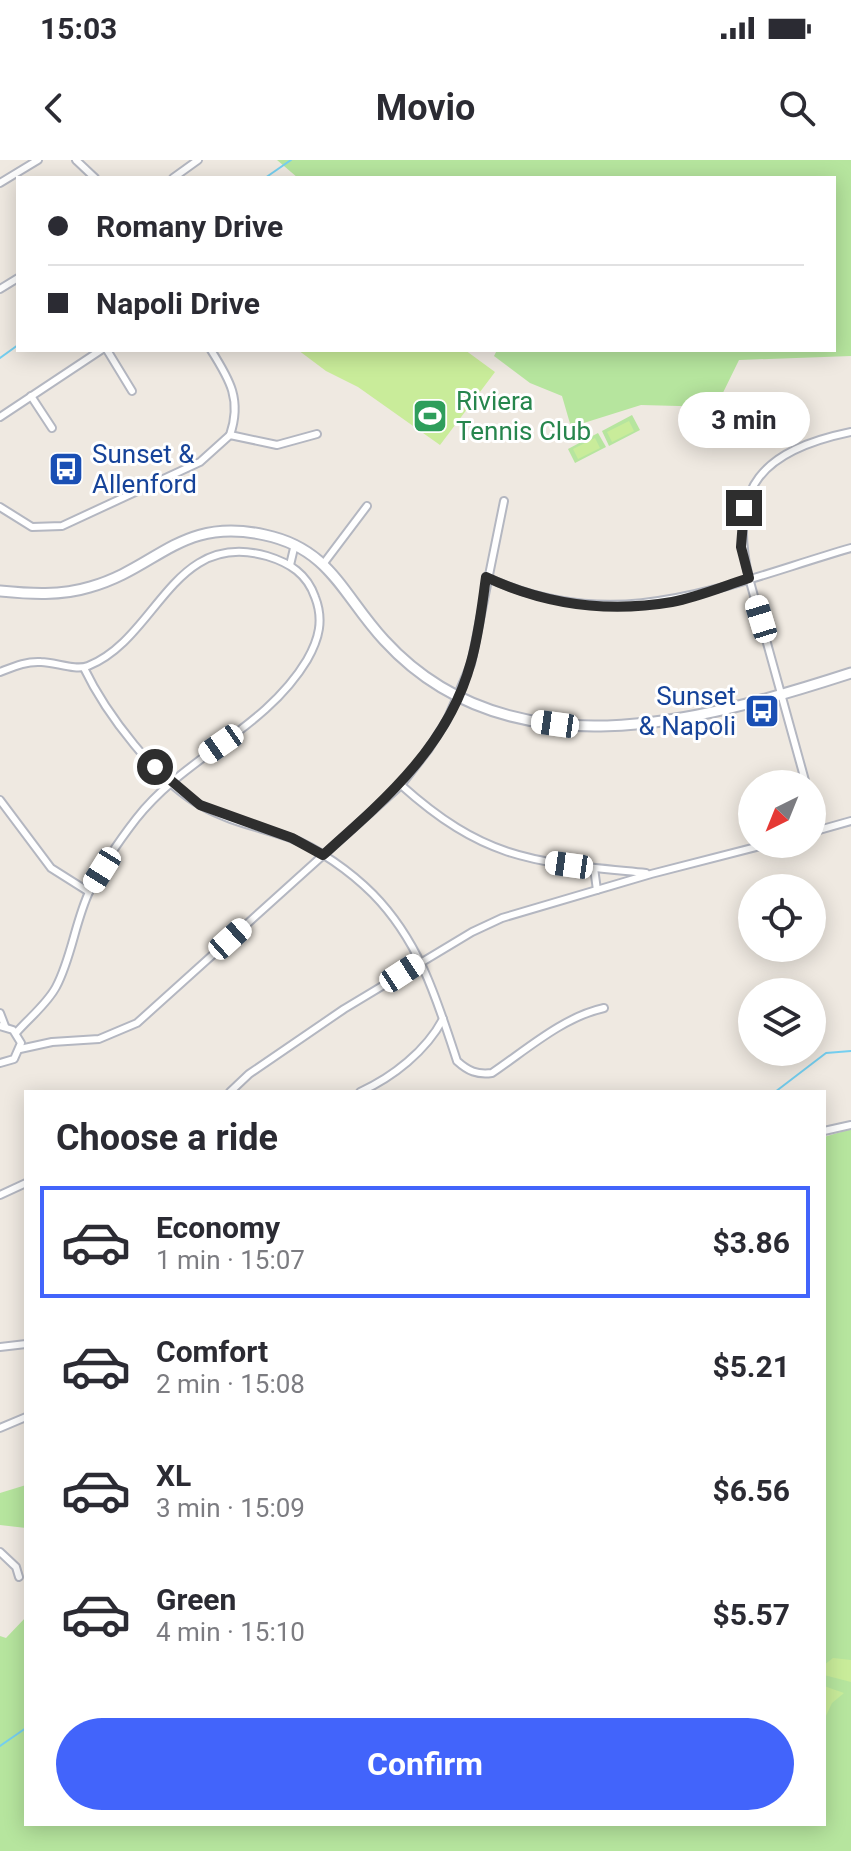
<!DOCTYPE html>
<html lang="en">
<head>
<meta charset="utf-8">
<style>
	:root { --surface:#fff; --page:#f7f7f7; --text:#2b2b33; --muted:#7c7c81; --line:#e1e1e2; --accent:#4264fb }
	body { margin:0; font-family:Roboto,sans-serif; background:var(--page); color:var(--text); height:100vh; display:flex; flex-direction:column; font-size:30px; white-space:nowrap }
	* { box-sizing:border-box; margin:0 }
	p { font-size:26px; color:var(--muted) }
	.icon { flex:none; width:44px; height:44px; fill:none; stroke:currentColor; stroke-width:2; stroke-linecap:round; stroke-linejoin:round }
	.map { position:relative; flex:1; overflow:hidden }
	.sheet { position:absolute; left:24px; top:930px; width:802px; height:736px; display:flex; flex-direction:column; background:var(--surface); border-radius:0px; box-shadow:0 4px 20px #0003 }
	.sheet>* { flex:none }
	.top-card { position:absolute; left:16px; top:16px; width:820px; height:176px; border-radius:0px; box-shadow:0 4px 20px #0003; display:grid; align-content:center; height:176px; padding:0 32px; background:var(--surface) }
	.needle { width:52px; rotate:223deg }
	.tools { position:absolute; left:738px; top:610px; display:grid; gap:16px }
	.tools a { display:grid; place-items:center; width:88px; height:88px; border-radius:50%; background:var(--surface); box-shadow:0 4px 20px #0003; font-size:40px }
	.end { position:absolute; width:36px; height:36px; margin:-18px; border:10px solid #2e2e2e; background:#fff; box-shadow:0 0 0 4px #fff }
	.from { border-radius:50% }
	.bubble { position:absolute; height:56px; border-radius:28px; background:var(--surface); box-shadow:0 4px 20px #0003; font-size:26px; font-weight:700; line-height:56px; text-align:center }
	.car { position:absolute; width:24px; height:48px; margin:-24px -12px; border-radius:10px; box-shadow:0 0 6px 2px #0007; background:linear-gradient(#fff 24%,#345 0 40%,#fff 0 76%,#345 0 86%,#fff 0) }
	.top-card b { display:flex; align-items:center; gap:28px; height:76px; font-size:30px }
	.top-card b+b { border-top:2px solid var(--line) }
	.top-card i { width:20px; height:20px; background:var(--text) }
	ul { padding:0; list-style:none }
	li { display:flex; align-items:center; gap:24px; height:112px; margin:0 16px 12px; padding:0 16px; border:4px solid transparent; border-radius:0px }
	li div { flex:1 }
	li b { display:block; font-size:30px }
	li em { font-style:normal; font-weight:700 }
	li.selected { border-color:var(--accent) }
	li>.icon { width:72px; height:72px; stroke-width:1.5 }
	h2 { padding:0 32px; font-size:36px; line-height:96px }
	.action { display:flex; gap:16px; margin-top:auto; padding:16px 32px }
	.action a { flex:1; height:92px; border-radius:48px; background:var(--accent); color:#fff; font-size:32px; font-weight:700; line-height:92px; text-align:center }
	.status { display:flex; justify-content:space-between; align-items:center; height:56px; padding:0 40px; background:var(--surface); direction:ltr }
	.status svg { height:22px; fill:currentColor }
	header { display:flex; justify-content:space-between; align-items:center; height:104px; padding:0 32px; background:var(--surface); font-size:36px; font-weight:700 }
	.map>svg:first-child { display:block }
	.green { fill:#b6e59e }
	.pitch { fill:#c9ec9a }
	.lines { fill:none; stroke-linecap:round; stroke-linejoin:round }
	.stream { stroke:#75cff0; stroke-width:2 }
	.street-casing { stroke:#b4b7c1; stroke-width:10 }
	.secondary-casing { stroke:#b4b7c1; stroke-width:13 }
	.street { stroke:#fff; stroke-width:6 }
	.secondary { stroke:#fff; stroke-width:9 }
	.route { stroke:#2e2e2e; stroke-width:10 }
	.labels { text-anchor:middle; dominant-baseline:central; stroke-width:6; stroke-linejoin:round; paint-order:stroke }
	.leisure-label { font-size:26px; fill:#27864d; stroke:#fff; text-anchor:start }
	.transit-label { font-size:26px; fill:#164399; stroke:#fff; text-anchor:start }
</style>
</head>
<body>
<div class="status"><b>15:03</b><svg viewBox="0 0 49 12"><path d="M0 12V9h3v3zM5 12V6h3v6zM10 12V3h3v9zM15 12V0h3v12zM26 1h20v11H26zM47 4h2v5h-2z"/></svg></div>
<header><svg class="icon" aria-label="back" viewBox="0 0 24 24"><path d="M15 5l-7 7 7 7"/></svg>Movio<svg class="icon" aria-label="search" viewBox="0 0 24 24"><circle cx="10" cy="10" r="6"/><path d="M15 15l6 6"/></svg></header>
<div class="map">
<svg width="851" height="1691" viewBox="0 0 851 1691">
	<rect width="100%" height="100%" fill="#efe9e1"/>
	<g class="green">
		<polygon points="277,0 851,0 851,196 739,200 716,247 641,245 571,267 562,236 530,223 494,196 497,190 834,190 834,18 298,18"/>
		<polygon points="632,255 640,270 609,286 602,271"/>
		<polygon points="598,273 606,287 575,303 568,289"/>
		<polygon points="851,969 851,1691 0,1691 0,1476 6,1478 26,1457 26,1664 824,1664 824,977"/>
		<polygon points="26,1325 26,1368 0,1365 0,1333"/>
	</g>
	<g class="pitch">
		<polygon points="298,190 465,190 495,212 440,285 358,227 326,211"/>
		<polygon points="629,261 634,271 612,282 607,272"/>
		<polygon points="595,278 600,288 578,299 573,289"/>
		<polygon points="833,1498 851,1500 851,1522 824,1515 824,1505"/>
		<polygon points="824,1526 844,1533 832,1543 824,1560"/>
	</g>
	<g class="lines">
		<g class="stream">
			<polyline points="265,18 291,0"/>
			<polyline points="0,198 18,185"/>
			<polyline points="775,932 826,893 851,891"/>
			<polyline points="0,1586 26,1568"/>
		</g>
		<g class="street-casing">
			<g id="street">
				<polyline points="76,0 95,18"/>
				<polyline points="173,18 198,0"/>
				<polyline points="0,23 38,0"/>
				<polyline points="0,129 18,118"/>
				<polyline points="107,190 132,231"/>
				<path d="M211,190C230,220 242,240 230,275"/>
				<polyline points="31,236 52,268"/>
				<polyline points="0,257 101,190"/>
				<polyline points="0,347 32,367 62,366 200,302 230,275 277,285 317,274"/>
				<polyline points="324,403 367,346"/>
				<polyline points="290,405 295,384"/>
				<path d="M486,417C617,478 723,425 851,388"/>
				<path d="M84,508C106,554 157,621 202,646C228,661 259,667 288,677C318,688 351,712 373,734C420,782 437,840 457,901C468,911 477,915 492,913C526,890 563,857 604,848"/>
				<path d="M0,512C13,507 26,501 41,502C55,502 75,511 88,506C158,478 172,369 267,396C290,403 307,414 315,437C324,460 319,479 307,500C265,570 185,596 136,659C119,681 102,706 90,730C75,761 72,797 56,827C47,844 29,858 16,873"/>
				<path d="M806,624L749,418C727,326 764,290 851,272"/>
				<path d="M401,625C487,702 535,702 646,713"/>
				<polyline points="0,640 51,708 89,732"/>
				<polyline points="812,646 819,670"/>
				<polyline points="812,672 851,661"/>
				<polyline points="594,708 597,730"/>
				<polyline points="0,853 5,866"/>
				<polyline points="0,866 13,870 21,883 14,899 0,903"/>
				<polyline points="20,889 52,882 99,879 137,863 401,625 428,590 447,560 471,504 504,341"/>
				<polyline points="230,932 249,914 344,849 472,772 502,758 651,714 768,684"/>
				<path d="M360,932C393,917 426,891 443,859"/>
				<polyline points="824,971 851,965"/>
				<polyline points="0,1035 26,1023"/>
				<polyline points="0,1187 26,1184"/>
				<polyline points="0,1268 26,1257"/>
				<polyline points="0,1392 16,1407 19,1417"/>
			</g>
		</g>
		<g class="secondary-casing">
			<path id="secondary" d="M0,431C30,434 61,436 90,427C158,408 181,356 265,375C331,389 343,436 384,480C508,616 700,562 851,513"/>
		</g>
		<use href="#street" class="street"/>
		<use href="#secondary" class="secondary"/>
	</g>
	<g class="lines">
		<path class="route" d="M155,607L200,645L292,678L323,695C385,640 449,585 471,502C479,474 482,445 486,417C544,444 608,453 672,442C698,437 724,426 749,418L741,387L744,348"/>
	</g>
	<defs>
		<g id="stadium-square" transform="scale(1.8)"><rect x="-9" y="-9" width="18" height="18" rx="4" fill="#2e9e5b" stroke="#fff"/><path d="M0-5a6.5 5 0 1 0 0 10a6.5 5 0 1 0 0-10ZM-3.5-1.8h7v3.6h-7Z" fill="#fff"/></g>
		<g id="bus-square" transform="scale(1.8)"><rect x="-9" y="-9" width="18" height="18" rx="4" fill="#1a4fb4" stroke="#fff"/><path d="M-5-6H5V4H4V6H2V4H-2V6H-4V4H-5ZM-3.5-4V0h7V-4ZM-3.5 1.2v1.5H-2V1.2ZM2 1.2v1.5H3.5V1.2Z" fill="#fff"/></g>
	</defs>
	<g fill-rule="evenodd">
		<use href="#stadium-square" x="430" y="256"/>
		<use href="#bus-square" x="66" y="309"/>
		<use href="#bus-square" x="762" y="551"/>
	</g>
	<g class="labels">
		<g class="leisure-label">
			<text x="456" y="241">Riviera<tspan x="456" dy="30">Tennis Club</tspan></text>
		</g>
		<g class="transit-label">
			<text x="92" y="294">Sunset &amp;<tspan x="92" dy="30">Allenford</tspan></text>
			<text x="736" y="536" text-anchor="end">Sunset<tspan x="736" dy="30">&amp; Napoli</tspan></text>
		</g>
	</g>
</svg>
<div class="tools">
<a><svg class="needle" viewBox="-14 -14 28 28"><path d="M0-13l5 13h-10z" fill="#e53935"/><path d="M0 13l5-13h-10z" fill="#7c7c81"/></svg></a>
<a><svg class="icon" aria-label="locate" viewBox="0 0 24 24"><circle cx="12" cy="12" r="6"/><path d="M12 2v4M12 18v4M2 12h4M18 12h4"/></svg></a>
<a><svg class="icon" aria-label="layers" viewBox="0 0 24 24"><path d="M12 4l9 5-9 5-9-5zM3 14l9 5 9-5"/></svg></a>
</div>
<i class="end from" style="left:155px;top:607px"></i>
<i class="end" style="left:744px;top:348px"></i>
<div class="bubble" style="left:678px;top:232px;width:132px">3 min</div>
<i class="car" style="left:761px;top:459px;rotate:343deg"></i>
<i class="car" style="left:555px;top:564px;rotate:278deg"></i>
<i class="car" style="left:221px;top:584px;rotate:235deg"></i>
<i class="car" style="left:569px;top:705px;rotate:278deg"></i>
<i class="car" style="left:102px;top:710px;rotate:212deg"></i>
<i class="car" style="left:230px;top:779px;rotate:48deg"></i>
<i class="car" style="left:402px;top:813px;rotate:57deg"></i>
<div class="top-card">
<b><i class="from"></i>Romany Drive</b>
<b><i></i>Napoli Drive</b>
</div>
<section class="sheet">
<h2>Choose a ride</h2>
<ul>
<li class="selected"><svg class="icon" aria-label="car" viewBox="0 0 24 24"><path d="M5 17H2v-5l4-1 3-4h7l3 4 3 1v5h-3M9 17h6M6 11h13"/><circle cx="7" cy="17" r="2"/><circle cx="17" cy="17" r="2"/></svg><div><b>Economy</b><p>1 min · 15:07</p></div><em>$3.86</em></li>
<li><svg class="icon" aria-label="car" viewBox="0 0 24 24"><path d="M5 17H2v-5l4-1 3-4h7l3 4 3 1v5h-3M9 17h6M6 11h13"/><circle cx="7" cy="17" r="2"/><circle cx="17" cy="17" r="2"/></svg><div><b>Comfort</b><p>2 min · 15:08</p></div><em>$5.21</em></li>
<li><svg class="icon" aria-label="car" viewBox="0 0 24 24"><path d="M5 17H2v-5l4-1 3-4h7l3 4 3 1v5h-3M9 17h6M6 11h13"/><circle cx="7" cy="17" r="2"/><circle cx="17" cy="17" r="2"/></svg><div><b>XL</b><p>3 min · 15:09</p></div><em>$6.56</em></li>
<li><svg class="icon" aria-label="car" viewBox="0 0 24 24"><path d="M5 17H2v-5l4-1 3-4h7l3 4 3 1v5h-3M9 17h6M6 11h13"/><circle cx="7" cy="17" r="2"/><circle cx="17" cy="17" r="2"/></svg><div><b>Green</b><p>4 min · 15:10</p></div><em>$5.57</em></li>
</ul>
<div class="action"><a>Confirm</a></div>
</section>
</div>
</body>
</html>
